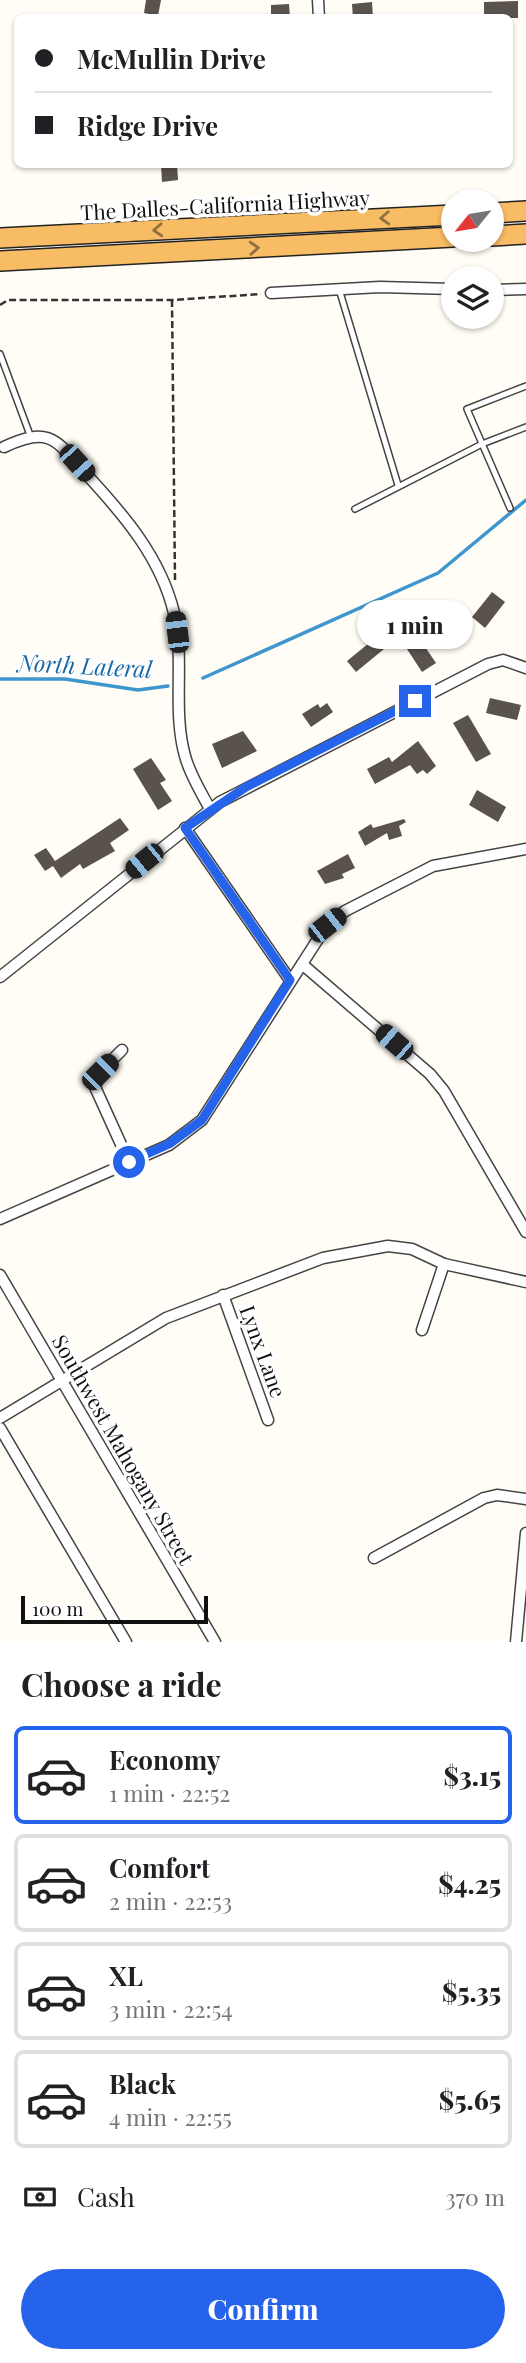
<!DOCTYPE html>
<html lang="en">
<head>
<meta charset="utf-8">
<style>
	:root { --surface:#fff; --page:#f6f6f6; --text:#202124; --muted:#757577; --line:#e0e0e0; --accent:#2563eb }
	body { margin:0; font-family:"Playfair Display",serif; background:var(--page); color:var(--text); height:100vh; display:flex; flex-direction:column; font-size:26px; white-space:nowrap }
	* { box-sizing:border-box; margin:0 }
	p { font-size:23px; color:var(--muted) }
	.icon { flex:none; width:38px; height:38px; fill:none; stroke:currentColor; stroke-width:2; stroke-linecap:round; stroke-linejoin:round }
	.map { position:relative; height:1642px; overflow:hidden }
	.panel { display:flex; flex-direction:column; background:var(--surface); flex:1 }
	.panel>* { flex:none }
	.banner { position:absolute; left:14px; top:14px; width:499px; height:154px; border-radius:10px; box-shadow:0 2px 5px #0004; display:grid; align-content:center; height:154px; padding:0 21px; background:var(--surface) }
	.needle { width:46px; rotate:240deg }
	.fabs { position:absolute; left:441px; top:189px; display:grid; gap:14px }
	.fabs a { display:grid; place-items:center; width:63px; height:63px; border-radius:50%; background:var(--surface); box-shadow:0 2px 5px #0004; font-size:35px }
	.scale { position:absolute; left:21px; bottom:18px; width:187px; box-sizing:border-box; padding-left:7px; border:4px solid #111; border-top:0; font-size:19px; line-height:24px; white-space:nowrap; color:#111; -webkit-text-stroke:5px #fff; paint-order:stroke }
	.end { position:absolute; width:32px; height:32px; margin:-16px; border:9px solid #2563eb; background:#fff; box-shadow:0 0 0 4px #fff }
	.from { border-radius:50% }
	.bubble { position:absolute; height:49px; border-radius:24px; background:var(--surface); box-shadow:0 2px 5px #0004; font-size:23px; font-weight:800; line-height:49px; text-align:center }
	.car { position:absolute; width:21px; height:42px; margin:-21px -10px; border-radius:9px; box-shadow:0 0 5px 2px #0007; background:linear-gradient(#222 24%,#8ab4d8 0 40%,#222 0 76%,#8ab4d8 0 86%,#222 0) }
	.banner b { display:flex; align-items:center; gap:24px; height:66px; font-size:26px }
	.banner b+b { border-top:2px solid var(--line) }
	.banner i { width:18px; height:18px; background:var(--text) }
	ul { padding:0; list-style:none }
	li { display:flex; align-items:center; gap:21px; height:98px; margin:0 14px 10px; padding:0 7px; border:4px solid var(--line); border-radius:10px }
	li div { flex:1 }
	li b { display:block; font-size:26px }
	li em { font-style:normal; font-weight:800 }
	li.on { border-color:var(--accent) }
	li>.icon { width:63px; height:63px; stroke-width:1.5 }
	h2 { padding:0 21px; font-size:32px; line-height:84px }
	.pay { display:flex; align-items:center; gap:18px; height:77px; padding:0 21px; font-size:26px }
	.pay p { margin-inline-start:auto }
	.action { display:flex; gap:14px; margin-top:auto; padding:14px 21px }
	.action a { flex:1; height:80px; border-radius:42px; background:var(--accent); color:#fff; font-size:28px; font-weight:800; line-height:80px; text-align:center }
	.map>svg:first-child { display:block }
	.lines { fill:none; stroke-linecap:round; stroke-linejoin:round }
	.stream { stroke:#3f96cf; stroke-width:3.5 }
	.building { fill:#5a524d }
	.service-casing { stroke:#444; stroke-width:8 }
	.minor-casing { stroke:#444; stroke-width:13 }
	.trunk-casing { stroke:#222; stroke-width:22 }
	.path { stroke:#333; stroke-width:2.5; stroke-dasharray:7 3.5; stroke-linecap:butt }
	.service { stroke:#fff; stroke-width:5 }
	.minor { stroke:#fff; stroke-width:10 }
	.trunk { stroke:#f7bc64; stroke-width:19 }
	.oneway { stroke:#906f3f }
	.route { stroke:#2563eb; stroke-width:9 }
	.labels { text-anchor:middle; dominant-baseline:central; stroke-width:7; stroke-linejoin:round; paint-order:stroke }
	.street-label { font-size:21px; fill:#111; stroke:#fff }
	.water-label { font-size:23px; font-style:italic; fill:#1768a6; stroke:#fff }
</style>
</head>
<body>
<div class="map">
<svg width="526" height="1642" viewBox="0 0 526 1642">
	<rect width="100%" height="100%" fill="#fffdf5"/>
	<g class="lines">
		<g class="stream">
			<polyline points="203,678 438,573 526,500"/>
			<polyline points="0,679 65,679 138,690 168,686"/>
		</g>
	</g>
	<g class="building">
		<polygon points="146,0 161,0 158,16 144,13"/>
		<polygon points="518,1 518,18 484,18 484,2"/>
		<polygon points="372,2 373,18 353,18 352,4"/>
		<polygon points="289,4 290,18 271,18 271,5"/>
		<polygon points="161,164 177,164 178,180 162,182"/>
		<polygon points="492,592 505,602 485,628 472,617"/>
		<polygon points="450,628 454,643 438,648 435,633"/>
		<polygon points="419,638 436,663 422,672 405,646"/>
		<polygon points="374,639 384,649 356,672 347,661"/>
		<polygon points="490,698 521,705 517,720 486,713"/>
		<polygon points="327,703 333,712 311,727 302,714 318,704 320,708"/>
		<polygon points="468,715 491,754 476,762 453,723"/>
		<polygon points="243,731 257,751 222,768 212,744"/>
		<polygon points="418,741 436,766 427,774 423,770 417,774 410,765 375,784 367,769 389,757 392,762"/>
		<polygon points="151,758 166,780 160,783 172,801 158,810 133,769"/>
		<polygon points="477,790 506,807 498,822 469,805"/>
		<polygon points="120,818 129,830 110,843 115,851 83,869 80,864 61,878 53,866 45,871 34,855 46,848 55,861"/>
		<polygon points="404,819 406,822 399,826 402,836 389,840 387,833 365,846 358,832 371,824 373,828"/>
		<polygon points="348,854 355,868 342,874 344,878 325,884 317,871"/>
	</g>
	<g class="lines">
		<g class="service-casing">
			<g id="service">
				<polyline points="339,289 398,485"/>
				<polyline points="0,354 30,435"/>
				<polyline points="510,508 467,409 526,386"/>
				<polyline points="355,509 482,444 526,427"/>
			</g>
		</g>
		<g class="minor-casing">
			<g id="minor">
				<polyline points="318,0 319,18"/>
				<polyline points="492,290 526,289"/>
				<polyline points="271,293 380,287 453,289"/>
				<path d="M4,447C51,425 56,440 87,475C124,515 161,558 174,613C185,660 172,710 185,756C190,775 201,792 210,809"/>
				<polyline points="185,828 290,980"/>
				<polyline points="302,964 430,1074 444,1091 526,1232"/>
				<polyline points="0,977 220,802 488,664 503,660 526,668"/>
				<polyline points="122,1050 100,1072 95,1087 129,1162"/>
				<polyline points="0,1219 169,1145 202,1120 327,925 345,911 433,866 526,849"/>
				<polyline points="0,1275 215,1642"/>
				<polyline points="223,1295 268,1420"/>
				<polyline points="422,1330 444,1264"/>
				<polyline points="0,1418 166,1318 323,1258 388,1246 412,1249 444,1264 526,1282"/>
				<polyline points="0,1428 126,1642"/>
				<polyline points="374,1558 484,1498 497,1495 526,1499"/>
				<polyline points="516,1642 526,1533"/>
			</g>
		</g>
		<g class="trunk-casing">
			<g id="trunk">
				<polyline points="492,213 526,211"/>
				<polyline points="492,236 526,234"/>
				<polyline points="0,238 453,215"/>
				<polyline points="0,261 453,237"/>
			</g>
		</g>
		<g class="path">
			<polyline points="172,300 175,580"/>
			<polyline points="0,305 8,300 172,300 261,294"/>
		</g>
		<use href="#service" class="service"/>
		<use href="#minor" class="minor"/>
		<use href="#trunk" class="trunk"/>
	</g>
	<defs><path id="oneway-chevron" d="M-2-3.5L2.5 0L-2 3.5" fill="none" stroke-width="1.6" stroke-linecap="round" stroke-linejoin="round" transform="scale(1.75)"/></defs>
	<g class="oneway">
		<use href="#oneway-chevron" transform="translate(385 218) rotate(177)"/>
		<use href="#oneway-chevron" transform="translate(158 230) rotate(177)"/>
		<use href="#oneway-chevron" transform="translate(254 248) rotate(-3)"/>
	</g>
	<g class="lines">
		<polyline class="route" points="129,1162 169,1144 202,1120 290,980 185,828 246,787 415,701"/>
	</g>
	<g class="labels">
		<g class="street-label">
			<text transform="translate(225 204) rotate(-3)">The Dalles-California Highway</text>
			<text transform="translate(264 1351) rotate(70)">Lynx Lane</text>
			<text transform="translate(124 1449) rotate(60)">Southwest Mahogany Street</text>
		</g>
		<g class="water-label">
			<text transform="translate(85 665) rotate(3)">North Lateral</text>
		</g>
	</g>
</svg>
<div class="fabs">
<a><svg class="needle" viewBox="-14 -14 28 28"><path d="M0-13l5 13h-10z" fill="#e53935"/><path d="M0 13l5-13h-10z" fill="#757577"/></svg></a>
<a><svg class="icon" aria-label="layers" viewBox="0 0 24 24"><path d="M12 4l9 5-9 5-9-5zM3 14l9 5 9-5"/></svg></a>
</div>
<div class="scale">100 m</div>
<i class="end from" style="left:129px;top:1162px"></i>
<i class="end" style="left:415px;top:701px"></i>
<div class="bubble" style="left:357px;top:600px;width:116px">1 min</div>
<i class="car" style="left:77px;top:463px;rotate:138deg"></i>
<i class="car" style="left:177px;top:632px;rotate:353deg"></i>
<i class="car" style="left:144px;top:861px;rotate:231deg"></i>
<i class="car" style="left:327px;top:925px;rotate:52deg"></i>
<i class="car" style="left:394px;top:1042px;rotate:311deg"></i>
<i class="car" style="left:100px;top:1072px;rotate:45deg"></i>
<div class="banner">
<b><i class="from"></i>McMullin Drive</b>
<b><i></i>Ridge Drive</b>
</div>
</div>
<section class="panel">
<h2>Choose a ride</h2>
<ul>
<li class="on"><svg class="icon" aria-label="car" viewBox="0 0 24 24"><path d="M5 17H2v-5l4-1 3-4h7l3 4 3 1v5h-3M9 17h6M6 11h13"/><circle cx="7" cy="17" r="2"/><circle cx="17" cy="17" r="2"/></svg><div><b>Economy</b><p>1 min · 22:52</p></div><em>$3.15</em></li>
<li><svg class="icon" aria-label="car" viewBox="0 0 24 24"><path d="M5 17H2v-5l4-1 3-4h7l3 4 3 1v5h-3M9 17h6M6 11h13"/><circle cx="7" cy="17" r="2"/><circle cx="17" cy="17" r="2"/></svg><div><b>Comfort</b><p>2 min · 22:53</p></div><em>$4.25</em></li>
<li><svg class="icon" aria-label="car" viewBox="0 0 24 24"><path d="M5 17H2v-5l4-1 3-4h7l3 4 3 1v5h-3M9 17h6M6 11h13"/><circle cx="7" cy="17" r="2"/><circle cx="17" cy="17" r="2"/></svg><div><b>XL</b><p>3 min · 22:54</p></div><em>$5.35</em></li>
<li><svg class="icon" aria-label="car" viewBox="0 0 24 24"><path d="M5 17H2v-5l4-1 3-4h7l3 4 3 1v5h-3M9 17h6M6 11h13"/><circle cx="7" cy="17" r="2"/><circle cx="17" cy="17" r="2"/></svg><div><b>Black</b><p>4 min · 22:55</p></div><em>$5.65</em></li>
</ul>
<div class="pay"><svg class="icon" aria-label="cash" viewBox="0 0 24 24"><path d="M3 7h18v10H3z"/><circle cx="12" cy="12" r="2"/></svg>Cash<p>370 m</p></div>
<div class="action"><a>Confirm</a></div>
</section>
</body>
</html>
